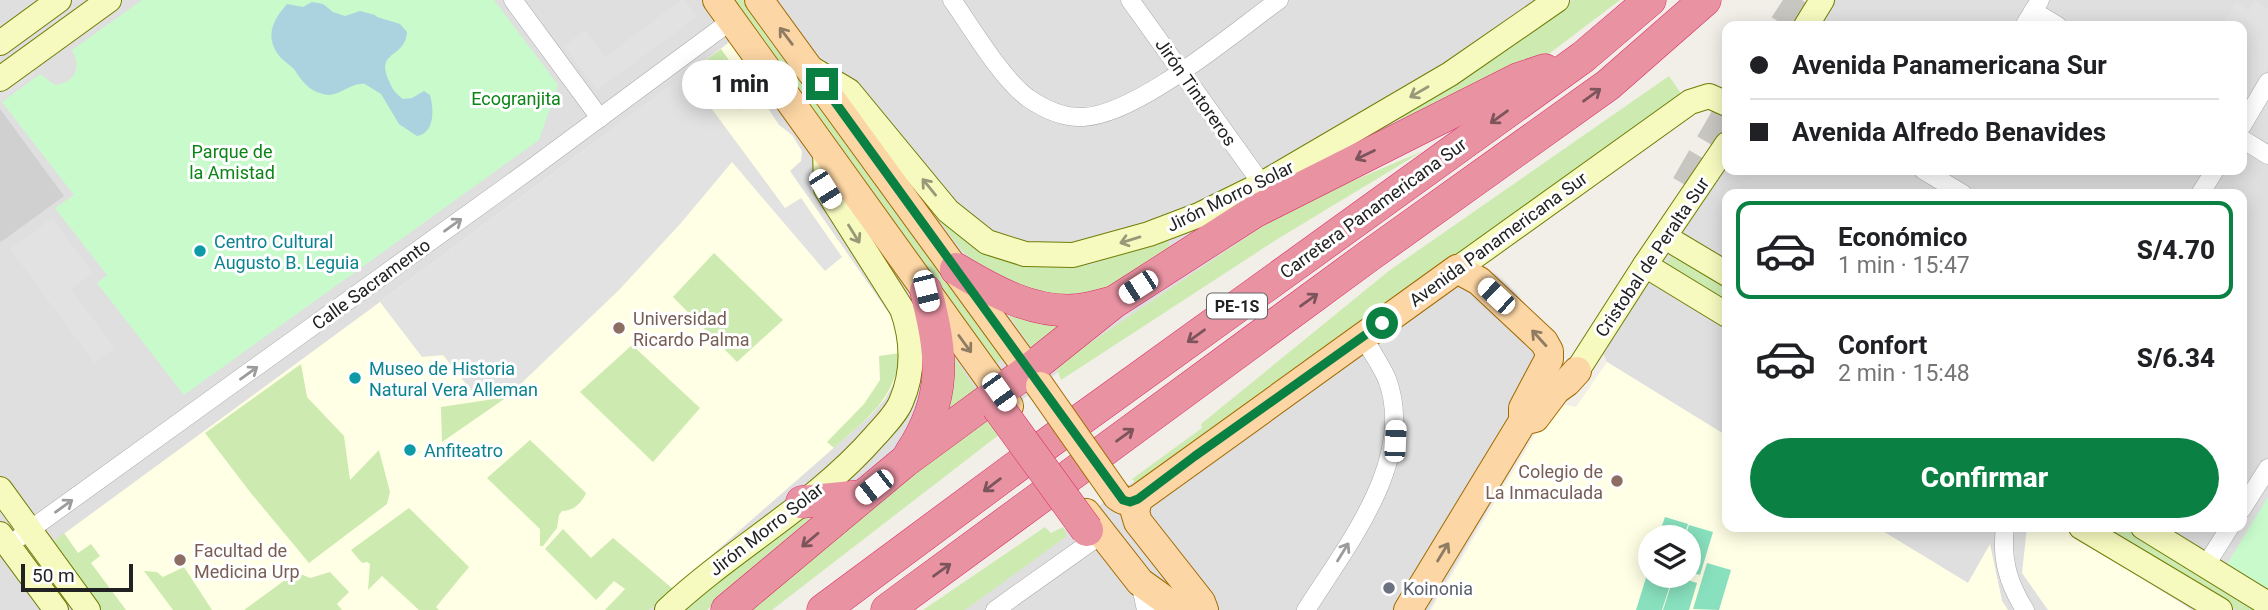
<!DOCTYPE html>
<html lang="es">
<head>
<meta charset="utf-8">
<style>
	:root { --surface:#fff; --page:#f2f2f2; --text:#202124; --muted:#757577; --line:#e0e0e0; --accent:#0b8043 }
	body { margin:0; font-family:Roboto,sans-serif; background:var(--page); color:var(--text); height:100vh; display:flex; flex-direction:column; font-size:26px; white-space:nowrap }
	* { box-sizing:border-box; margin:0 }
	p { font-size:23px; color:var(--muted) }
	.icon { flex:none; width:38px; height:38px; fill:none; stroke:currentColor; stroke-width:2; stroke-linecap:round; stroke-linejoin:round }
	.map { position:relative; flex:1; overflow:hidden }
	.sheet { position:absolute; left:1722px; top:189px; width:525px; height:343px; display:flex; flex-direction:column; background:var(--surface); border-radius:14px; box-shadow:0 4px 18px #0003 }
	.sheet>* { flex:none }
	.banner { position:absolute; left:1722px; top:21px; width:525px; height:154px; border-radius:14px; box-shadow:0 4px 18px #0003; display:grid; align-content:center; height:154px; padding:0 28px; background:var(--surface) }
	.buttons { position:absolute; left:1638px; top:525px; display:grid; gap:14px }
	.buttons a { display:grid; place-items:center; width:63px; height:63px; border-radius:50%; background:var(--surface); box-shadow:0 4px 18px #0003; font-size:35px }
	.scale { position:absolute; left:21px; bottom:18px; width:112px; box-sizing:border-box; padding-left:7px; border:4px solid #222; border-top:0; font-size:19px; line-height:24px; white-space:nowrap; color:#222; -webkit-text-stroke:5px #fff; paint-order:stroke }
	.end { position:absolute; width:32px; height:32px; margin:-16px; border:9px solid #0b8043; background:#fff; box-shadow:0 0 0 4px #fff }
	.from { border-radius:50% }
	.bubble { position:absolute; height:49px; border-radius:24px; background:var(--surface); box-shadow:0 4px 18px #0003; font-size:23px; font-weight:800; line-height:49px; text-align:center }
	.car { position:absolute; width:21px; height:42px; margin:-21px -10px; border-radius:9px; box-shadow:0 0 5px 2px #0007; background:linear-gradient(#fff 24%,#345 0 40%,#fff 0 76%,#345 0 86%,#fff 0) }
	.banner b { display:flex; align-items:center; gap:24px; height:66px; font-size:26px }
	.banner b+b { border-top:2px solid var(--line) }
	.banner i { width:18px; height:18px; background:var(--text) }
	ul { padding:12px 0 0; list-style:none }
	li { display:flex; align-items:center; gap:21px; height:98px; margin:0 14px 10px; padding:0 14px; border:4px solid transparent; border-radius:14px }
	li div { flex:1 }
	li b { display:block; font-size:26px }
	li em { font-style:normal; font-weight:800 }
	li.on { border-color:var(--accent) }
	li>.icon { width:63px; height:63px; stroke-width:1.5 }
	.action { display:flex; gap:14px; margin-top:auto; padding:14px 28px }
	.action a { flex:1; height:80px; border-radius:42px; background:var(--accent); color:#fff; font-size:28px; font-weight:800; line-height:80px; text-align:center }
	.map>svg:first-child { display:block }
	.residential { fill:#e0dfdf }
	.education { fill:#ffffe5; fill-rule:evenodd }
	.religious { fill:#d0d0d0 }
	.grass { fill:#cdebb0 }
	.park { fill:#c8facc }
	.pitch { fill:#88e0be }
	.parking { fill:#e2e2e2 }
	.water { fill:#aad3df }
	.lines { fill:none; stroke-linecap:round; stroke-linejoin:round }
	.highway-tunnel { stroke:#c8c6c1; stroke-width:32; stroke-dasharray:32 16; stroke-linecap:butt }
	.street-casing { stroke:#a9a9a9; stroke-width:19 }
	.secondary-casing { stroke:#707d05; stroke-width:26 }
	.primary-casing { stroke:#a06b00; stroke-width:30 }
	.highway-casing { stroke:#dc2a67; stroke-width:33 }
	.street { stroke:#fff; stroke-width:18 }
	.secondary { stroke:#f7fabf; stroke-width:24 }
	.primary { stroke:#fcd6a4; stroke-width:28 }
	.highway { stroke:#e892a2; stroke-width:32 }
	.primary-bridge-casing { stroke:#a06b00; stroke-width:30; stroke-linecap:butt }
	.highway-bridge-casing { stroke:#dc2a67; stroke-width:33; stroke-linecap:butt }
	.primary-bridge { stroke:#fcd6a4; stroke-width:28 }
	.highway-bridge { stroke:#e892a2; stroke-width:32 }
	.oneway { stroke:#8f7c63 }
	.oneway2 { stroke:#979978 }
	.oneway3 { stroke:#7b545c }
	.oneway4 { stroke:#9c9c9c }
	.route { stroke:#0b8043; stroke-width:9 }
	.culture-dot { fill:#0f9aa8; stroke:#fff; stroke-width:2.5 }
	.education-dot { fill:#8d6e63; stroke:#fff; stroke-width:2.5 }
	.worship-dot { fill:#6b7280; stroke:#fff; stroke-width:2.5 }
	.labels { text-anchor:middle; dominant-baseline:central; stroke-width:6; stroke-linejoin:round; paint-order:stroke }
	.shield { fill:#fff; stroke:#646464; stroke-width:2 }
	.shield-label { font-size:16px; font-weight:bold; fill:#222 }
	.street-label { font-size:18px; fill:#222; stroke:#fff }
	.park-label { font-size:18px; fill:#0c8416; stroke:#fff }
	.culture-label { font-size:18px; fill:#0d838f; stroke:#fff; text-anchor:start }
	.education-label { font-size:18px; fill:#785e54; stroke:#fff; text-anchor:start }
	.worship-label { font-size:18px; fill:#5b616d; stroke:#fff; text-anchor:start }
</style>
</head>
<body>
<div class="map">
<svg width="2268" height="610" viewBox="0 0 2268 610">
	<rect width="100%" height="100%" fill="#f2efe9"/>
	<g class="residential">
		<polygon points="0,0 1602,0 1299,214 1070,363 884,507 791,525 693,610 0,610"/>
		<polygon points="1814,0 2268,0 2268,610 2008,610 2002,601 1990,545 1968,583 1876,527 2242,527 2242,194 1727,194 1727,436 1607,362 1592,330 1727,130 1727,170 2242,170 2242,26 1797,26"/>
		<polygon points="1455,243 1507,284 1561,344 1521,453 1429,610 948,610 1200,436"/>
	</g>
	<g class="education">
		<polygon points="731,41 760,81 760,96 779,125 792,135 802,151 801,161 790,171 893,319 900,353 894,383 885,399 870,416 649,610 99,610 50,544 380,302"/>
		<path d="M1607,362L1727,436V527H1876L1968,583L1990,544L2002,601L2008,610H1431L1549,411L1561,404L1576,407ZM1650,537H1689V576H1650Z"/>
		<polygon points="2027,527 2061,527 2192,610 2048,610 2022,573"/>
	</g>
	<polygon class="religious" points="0,109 64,196 1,242 0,240"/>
	<g class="grass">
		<polygon points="727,0 749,0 1005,357 992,366"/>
		<polygon points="1574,0 1620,0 1533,66 1405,129 1397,109"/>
		<polygon points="721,49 749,88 746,102 739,110 728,92 711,102 702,90 696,73 691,71"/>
		<polygon points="1669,76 1682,95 1141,488 1132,479 1202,428 1201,424 1390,270"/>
		<polygon points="1423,151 1276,240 1061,380 1056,366 1291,207"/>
		<path d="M940,221L976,248L1025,266L1090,265L1166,237L1171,249C1148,263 1102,297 1077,302C1070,303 1058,298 1051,297C993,286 973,268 940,221Z"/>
		<polygon points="714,253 783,320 737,362 673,297"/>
		<polygon points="1673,253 1727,286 1727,300 1666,264"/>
		<polygon points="996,296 1070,318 1031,347"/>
		<polygon points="632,345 700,408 653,462 580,392"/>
		<polygon points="947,347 978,393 934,427"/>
		<path d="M900,353C895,400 867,418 834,448L827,442L864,404L880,380L879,356Z"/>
		<polygon points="301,364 307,397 344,436 350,480 379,450 390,492 387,504 309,563 250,492 205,433"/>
		<polygon points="507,397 442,442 441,407"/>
		<polygon points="987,415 1000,434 772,610 745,610"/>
		<path d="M530,440L586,493C582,503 573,511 562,511L559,515L557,528L543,546H540V529L487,478Z"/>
		<polygon points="409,508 469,567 436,607 439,610 419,610 382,576 368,590 370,564 367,562 362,563 351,550"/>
		<polygon points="819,511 707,610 684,610 787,521"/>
		<polygon points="1045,527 1051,533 1063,527 1067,536 965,610 923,610"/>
		<polygon points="2101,527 2129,527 2265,610 2237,610"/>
		<polygon points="563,529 591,558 613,538 673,589 649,610 605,610 625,589 614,581 596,600 545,549"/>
		<polygon points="64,533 78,553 91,544 100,556 91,563 126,610 99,610 50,544"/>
		<polygon points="184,567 212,610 173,610 144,571 157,572 163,577"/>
		<polygon points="296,572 310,578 330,572 349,592 337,604 342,610 244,610"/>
	</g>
	<g class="park">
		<path d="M142,0H494L558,85L539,140L184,395L97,283L107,275L55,208L74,195L2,102L40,74L55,85C75,83 82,68 72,50Z"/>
		<polygon points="2268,497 2268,589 2227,564"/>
	</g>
	<g class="pitch">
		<polygon points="1665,517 1688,524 1684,537 1658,537"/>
		<polygon points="1689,525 1713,532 1700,575 1689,572 1689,537 1685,537"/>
		<polygon points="1707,563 1731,570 1719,610 1693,609"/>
		<polygon points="1649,568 1650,576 1673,576 1662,610 1636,610"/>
		<polygon points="1674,576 1697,583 1689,610 1663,610"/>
	</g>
	<g class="parking">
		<polygon points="681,0 685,0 697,17 597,90 564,46 585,30 605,57"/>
		<polygon points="2255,0 2268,8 2268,67 2242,111 2242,26 2221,26 2236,2 2249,10"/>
		<polygon points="35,62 35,75 0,102 0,88"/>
		<polygon points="686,74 785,208 801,198 842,257 825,271 732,162 681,223 618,291 507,397 485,399 474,394 443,355 422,357 380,302"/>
		<polygon points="52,218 93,273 71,289 115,348 94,363 10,249"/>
	</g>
	<path class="water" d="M312,2L323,4L333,12L345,16L360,11L375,15L377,17L400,24L407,32C405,59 375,50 389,81C392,89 396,94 403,99L412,98L424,91L430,95C434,109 435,133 417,136L399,124L381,94L365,84C349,82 339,99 323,94C309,91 301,80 294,69C290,65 285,62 281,58C264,38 272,21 287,4L303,7Z"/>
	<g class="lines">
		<g class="highway-tunnel">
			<polyline points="1785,26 1802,0"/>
			<polyline points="1687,186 1727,117"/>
		</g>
		<g class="street-casing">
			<g id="street">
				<polyline points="513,0 600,118"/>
				<path d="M952,0C972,28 1001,78 1028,98C1044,109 1063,118 1083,117C1137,115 1233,33 1279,0"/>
				<polyline points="1130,0 1262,184"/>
				<polyline points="2033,11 2058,26"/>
				<polyline points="2024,26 2040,0"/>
				<polyline points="2242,126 2268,82"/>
				<polyline points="2242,139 2268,155"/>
				<polyline points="1923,170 1963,194"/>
				<polyline points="2200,194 2215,170"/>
				<polyline points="2242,509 2268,468"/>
				<path d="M2005,527C2001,559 2008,583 2025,610"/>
				<polyline points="20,537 532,168 732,20"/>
				<polyline points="2206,565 2230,527"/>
				<polyline points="1140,582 1146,610"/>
				<polyline points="995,610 1102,534"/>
				<path d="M1306,610C1347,545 1417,459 1387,379C1381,365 1371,351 1363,337"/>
			</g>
		</g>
		<g class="secondary-casing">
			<g id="secondary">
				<polyline points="1806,26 1822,0"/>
				<polyline points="0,43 59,0"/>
				<polyline points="809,67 849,91 948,211 987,242 1025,254 1073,255 1149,234 1199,215 1262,184 1450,74 1557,0"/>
				<polyline points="0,79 109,0"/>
				<polyline points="1665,237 1727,274"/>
				<polyline points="1645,265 1727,315"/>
				<polyline points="1457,269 1690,102 1709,96 1727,104"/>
				<polyline points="1577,371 1645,265 1727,144"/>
				<polyline points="0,489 88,610"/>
				<polyline points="2081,527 2220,610"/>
				<polyline points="2143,527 2268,604"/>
				<polyline points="0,534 56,610"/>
				<path d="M667,610C733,548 816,504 875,436C884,426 896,414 901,402C914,372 913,340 902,309L826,189L825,150"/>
			</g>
		</g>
		<g class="primary-casing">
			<g id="primary">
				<polyline points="717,0 1009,406"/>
				<polyline points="759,0 1040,386"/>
				<path d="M1117,496C1124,502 1129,502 1138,499L1457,269L1479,281L1544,342L1549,351V359L1523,408V421"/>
				<polyline points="1138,499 1135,512 1138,522 1201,602 1204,610"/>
				<polyline points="1086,513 1140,582 1179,610"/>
				<polyline points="1408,610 1523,421 1535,418 1556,390 1567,382 1577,371"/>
			</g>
		</g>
		<g class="highway-casing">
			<g id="highway">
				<path d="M956,269C993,291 1033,314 1078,310C1088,309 1099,306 1110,303"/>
				<path d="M910,454C948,397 942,354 926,291"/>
				<polyline points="802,502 862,496"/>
				<polyline points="727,610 904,462 1029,370 1114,302 1254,212 1518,79 1545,70"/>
				<polyline points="823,610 1051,441 1583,57 1650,0"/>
				<polyline points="887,610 1370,255 1608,85 1705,0"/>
			</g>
		</g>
		<use href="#street" class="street"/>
		<use href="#secondary" class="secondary"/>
		<use href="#primary" class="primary"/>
		<use href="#highway" class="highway"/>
		<g class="primary-bridge-casing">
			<polyline id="primary-bridge" points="1040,386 1117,496"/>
		</g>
		<g class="highway-bridge-casing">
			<polyline id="highway-bridge" points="997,406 1087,530"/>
		</g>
		<use href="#primary-bridge" class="primary-bridge"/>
		<use href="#highway-bridge" class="highway-bridge"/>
	</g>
	<defs><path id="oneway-shaft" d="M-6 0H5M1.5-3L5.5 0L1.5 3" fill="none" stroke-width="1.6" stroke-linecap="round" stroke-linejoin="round" transform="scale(1.75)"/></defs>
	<g class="oneway">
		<use href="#oneway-shaft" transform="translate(786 36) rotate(-127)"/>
		<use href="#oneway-shaft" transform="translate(1539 338) rotate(-132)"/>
		<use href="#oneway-shaft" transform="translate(965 344) rotate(54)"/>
		<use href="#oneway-shaft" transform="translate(1443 552) rotate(-59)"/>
	</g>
	<g class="oneway2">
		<use href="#oneway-shaft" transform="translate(1419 92) rotate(150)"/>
		<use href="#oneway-shaft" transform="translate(929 187) rotate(-129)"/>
		<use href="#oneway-shaft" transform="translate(854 234) rotate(58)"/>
		<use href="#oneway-shaft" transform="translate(1130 240) rotate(163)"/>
	</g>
	<g class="oneway3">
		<use href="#oneway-shaft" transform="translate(1592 95) rotate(-36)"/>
		<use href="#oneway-shaft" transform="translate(1499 117) rotate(144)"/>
		<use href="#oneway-shaft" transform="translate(1365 155) rotate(154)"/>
		<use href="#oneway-shaft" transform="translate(1309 300) rotate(-36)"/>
		<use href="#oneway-shaft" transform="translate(1196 336) rotate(144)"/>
		<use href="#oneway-shaft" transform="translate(1125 435) rotate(-36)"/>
		<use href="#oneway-shaft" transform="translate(992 485) rotate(143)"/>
		<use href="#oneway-shaft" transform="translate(810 540) rotate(140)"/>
		<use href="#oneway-shaft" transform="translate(942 570) rotate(-36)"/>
	</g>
	<g class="oneway4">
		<use href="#oneway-shaft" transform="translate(453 225) rotate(-36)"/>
		<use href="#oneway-shaft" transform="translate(249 373) rotate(-36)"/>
		<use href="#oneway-shaft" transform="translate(64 506) rotate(-36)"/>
		<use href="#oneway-shaft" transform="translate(1343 552) rotate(-58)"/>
	</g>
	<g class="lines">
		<polyline class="route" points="822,84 1123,500 1130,502 1138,499 1195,456 1382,323"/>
	</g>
	<g class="culture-dot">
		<circle cx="200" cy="251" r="7"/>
		<circle cx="355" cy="378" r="7"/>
		<circle cx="410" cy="450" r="7"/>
	</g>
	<g class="education-dot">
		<circle cx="619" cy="328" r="7"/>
		<circle cx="1617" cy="481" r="7"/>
		<circle cx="180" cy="560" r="7"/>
	</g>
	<circle class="worship-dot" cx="1389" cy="588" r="7"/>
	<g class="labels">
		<rect class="shield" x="1207" y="293.5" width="60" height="25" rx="5"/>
		<g class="shield-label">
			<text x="1237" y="306">PE-1S</text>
		</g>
		<g class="street-label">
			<text transform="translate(1196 92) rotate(55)">Jirón Tintoreros</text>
			<text transform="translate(1230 196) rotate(-26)">Jirón Morro Solar</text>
			<text transform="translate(1373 208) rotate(-36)">Carretera Panamericana Sur</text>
			<text transform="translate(1498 239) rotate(-36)">Avenida Panamericana Sur</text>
			<text transform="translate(1652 257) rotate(-56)">Cristobal de Peralta Sur</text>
			<text transform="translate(371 284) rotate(-36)">Calle Sacramento</text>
			<text transform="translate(766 529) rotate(-38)">Jirón Morro Solar</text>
		</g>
		<g class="park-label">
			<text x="516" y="98">Ecogranjita</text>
			<text x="232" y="151">Parque de<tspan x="232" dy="21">la Amistad</tspan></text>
		</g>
		<g class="culture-label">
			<text x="214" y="241">Centro Cultural<tspan x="214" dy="21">Augusto B. Leguia</tspan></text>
			<text x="369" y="368">Museo de Historia<tspan x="369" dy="21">Natural Vera Alleman</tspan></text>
			<text x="424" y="450">Anfiteatro</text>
		</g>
		<g class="education-label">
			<text x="633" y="318">Universidad<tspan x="633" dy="21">Ricardo Palma</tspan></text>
			<text x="1603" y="471" text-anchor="end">Colegio de<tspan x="1603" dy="21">La Inmaculada</tspan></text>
			<text x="194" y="550">Facultad de<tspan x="194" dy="21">Medicina Urp</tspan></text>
		</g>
		<g class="worship-label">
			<text x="1403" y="588">Koinonia</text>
		</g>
	</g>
</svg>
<div class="buttons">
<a><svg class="icon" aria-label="layers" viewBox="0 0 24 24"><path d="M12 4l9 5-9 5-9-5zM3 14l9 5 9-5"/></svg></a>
</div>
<div class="scale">50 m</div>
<i class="end from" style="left:1382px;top:323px"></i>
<i class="end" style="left:822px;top:84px"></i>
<div class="bubble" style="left:682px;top:60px;width:116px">1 min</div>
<i class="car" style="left:825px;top:189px;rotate:148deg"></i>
<i class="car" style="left:1138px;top:287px;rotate:237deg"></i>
<i class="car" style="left:926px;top:291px;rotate:166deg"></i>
<i class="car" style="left:1496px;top:296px;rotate:313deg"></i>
<i class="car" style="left:999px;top:392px;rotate:144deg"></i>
<i class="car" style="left:1395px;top:441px;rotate:3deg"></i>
<i class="car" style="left:874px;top:487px;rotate:232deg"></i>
<div class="banner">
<b><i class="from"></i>Avenida Panamericana Sur</b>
<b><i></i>Avenida Alfredo Benavides</b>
</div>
<section class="sheet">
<ul>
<li class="on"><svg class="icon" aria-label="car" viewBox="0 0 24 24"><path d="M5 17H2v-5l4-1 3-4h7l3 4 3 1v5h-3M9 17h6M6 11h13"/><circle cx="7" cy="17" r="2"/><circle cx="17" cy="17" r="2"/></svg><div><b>Económico</b><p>1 min · 15:47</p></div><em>S/4.70</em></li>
<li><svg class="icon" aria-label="car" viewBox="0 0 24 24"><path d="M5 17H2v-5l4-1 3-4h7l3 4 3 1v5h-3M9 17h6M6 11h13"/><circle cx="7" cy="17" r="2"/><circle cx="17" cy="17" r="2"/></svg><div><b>Confort</b><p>2 min · 15:48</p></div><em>S/6.34</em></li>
</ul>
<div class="action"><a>Confirmar</a></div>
</section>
</div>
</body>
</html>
